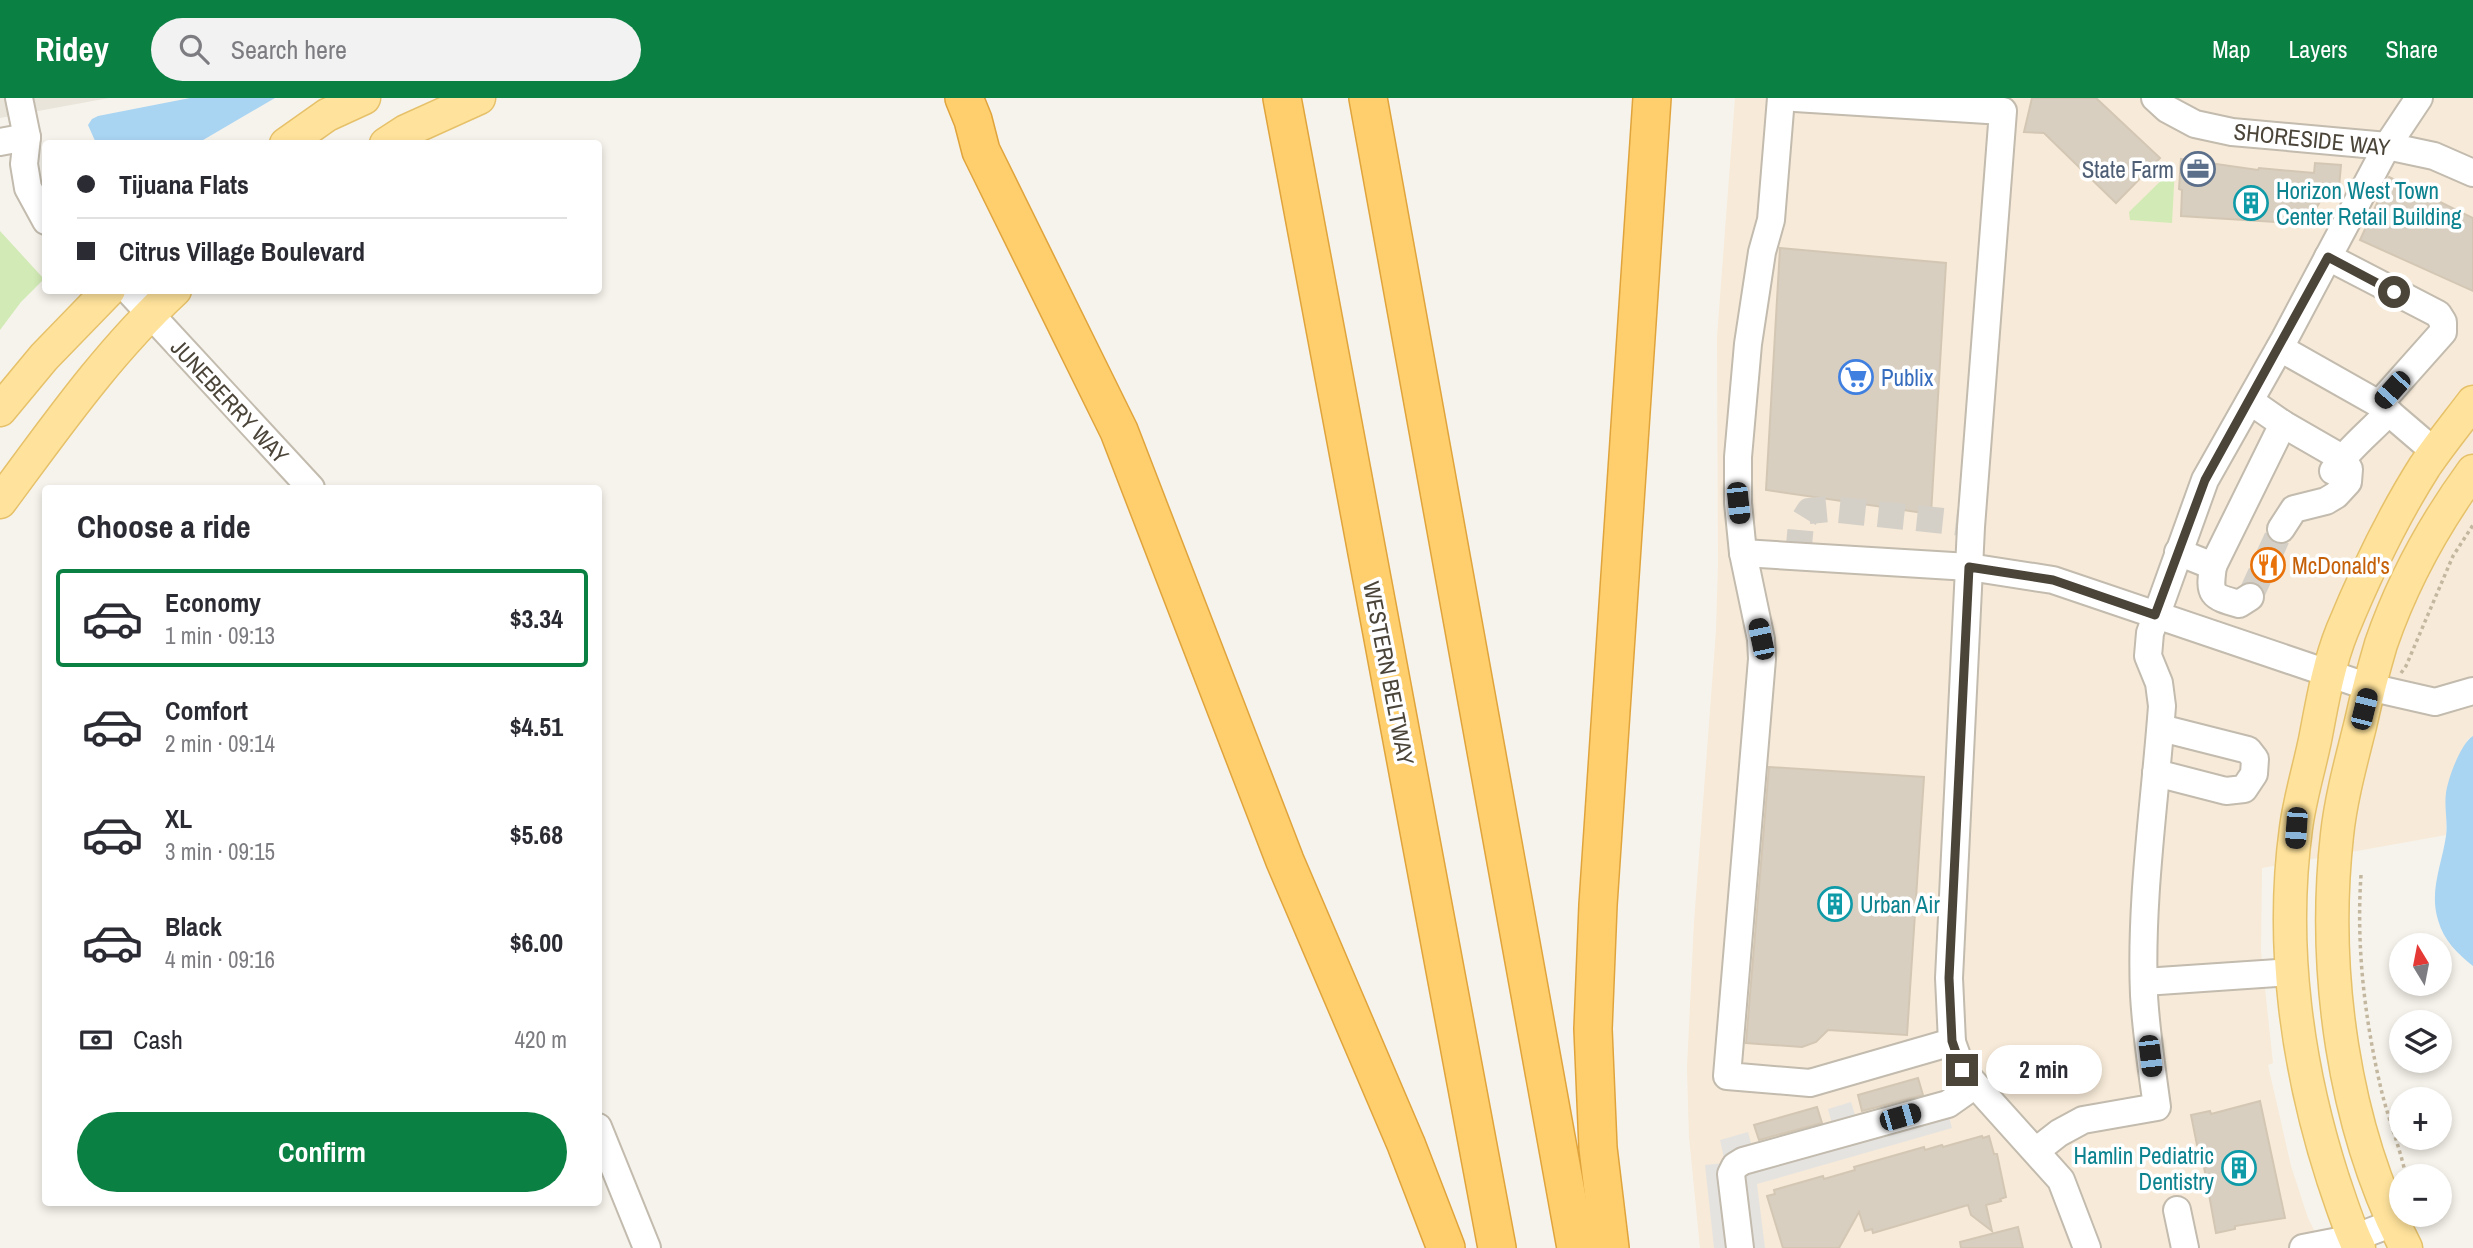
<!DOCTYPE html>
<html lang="en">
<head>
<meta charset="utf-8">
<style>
	:root { --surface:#fff; --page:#f2f2f3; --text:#2b2b33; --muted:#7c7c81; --line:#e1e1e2; --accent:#0b8043 }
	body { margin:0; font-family:"Archivo Narrow",sans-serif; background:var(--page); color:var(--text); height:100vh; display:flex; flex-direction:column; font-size:26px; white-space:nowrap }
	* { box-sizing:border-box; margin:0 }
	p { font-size:23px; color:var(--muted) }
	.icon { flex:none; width:38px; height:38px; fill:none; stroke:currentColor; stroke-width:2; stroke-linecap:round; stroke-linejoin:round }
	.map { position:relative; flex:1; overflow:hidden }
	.panel { position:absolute; left:42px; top:387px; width:560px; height:721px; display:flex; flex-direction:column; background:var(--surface); border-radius:7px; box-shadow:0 4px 10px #0003 }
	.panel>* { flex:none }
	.guide { position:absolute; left:42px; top:42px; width:560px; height:154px; border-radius:7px; box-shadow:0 4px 10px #0003; display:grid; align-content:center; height:154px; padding:0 35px; background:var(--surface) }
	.needle { width:46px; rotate:350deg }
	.buttons { position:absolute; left:2389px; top:835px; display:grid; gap:14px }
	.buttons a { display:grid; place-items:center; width:63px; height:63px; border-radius:50%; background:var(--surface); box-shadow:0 4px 10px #0003; font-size:35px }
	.end { position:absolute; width:32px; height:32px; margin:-16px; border:9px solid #4b4439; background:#fff; box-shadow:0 0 0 4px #fff }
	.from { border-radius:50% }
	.bubble { position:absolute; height:49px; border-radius:24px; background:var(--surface); box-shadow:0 4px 10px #0003; font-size:23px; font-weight:700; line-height:49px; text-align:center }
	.car { position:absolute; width:21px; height:42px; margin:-21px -10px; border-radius:9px; box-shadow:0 0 5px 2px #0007; background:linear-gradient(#222 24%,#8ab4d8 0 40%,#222 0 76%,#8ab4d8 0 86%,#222 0) }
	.guide b { display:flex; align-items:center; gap:24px; height:66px; font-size:26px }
	.guide b+b { border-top:2px solid var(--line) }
	.guide i { width:18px; height:18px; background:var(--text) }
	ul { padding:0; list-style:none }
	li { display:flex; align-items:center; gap:21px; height:98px; margin:0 14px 10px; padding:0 21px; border:4px solid transparent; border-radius:7px }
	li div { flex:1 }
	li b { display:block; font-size:26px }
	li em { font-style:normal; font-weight:700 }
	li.active { border-color:var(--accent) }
	li>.icon { width:63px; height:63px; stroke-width:1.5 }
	h2 { padding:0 35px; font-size:32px; line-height:84px }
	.pay { display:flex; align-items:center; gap:18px; height:77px; padding:0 35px; font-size:26px }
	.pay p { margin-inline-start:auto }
	.cta { display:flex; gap:14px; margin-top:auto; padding:14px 35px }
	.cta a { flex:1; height:80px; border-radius:42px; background:var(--accent); color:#fff; font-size:28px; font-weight:700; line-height:80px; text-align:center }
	header { display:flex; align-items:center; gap:42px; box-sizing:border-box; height:98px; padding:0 35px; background:var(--accent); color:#fff }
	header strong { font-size:33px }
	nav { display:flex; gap:38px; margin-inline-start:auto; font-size:24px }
	.search { width:490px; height:63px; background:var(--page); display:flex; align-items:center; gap:18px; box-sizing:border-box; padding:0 24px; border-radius:38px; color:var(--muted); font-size:26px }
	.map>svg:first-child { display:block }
	.residential { fill:#eae5da }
	.commercial { fill:#f7ead8 }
	.green { fill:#d2eab5 }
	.parking { fill:#e5e3e0 }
	.water { fill:#a9d4f2 }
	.building { fill:#d8cfc1; stroke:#d3c7b4; stroke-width:2 }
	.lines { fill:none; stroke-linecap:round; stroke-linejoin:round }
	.minor-tunnel { stroke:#d4d0c8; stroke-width:26; stroke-dasharray:26 13; stroke-linecap:butt }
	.minor-casing { stroke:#c2bbae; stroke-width:30 }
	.major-casing { stroke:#e6c16a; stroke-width:35 }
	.highway-casing { stroke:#e0a43c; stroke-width:40 }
	.path { stroke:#c4b79f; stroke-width:3.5; stroke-dasharray:3.5 3.5; stroke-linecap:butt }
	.minor { stroke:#fff; stroke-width:26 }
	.major { stroke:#ffe39c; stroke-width:32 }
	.highway { stroke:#ffcf6e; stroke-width:37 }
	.route { stroke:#4b4439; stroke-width:9 }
	.labels { text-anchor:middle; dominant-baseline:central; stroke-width:7; stroke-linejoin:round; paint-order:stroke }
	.street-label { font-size:23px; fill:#4b4439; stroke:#fff }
	.service-label { font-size:23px; fill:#4e5e75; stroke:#fff; text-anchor:end }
	.culture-label { font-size:23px; fill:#0d838f; stroke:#fff; text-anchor:start }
	.shop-label { font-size:23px; fill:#366cbe; stroke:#fff; text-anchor:start }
	.food-label { font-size:23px; fill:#c56008; stroke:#fff; text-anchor:start }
</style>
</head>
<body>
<header>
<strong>Ridey</strong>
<div class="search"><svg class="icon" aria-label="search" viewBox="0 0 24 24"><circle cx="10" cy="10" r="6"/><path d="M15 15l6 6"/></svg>Search here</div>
<nav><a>Map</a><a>Layers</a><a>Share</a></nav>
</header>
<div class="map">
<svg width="2473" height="1150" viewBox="0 0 2473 1150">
	<rect width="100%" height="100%" fill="#f6f3ec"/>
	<polygon class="residential" points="0,0 109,0 0,20"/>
	<polygon class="commercial" points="1735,0 2473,0 2473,638 2468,641 2457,662 2446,694 2446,737 2262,770 2261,853 2273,965 2268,967 2291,1068 2308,1120 2323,1150 1700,1150 1689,1039 1687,970 1694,824 1716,533 1718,466 1717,239"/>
	<g class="green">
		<polygon points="2175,69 2172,125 2130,122 2129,114"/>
		<polygon points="0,133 44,181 21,204 0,232"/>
	</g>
	<polygon class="parking" points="1851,1004 1856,1020 1948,1015 1952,1030 1757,1086 1765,1150 1714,1150 1705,1067 1725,1065 1720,1042 1748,1034 1752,1049 1832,1026 1828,1011"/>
	<g class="water">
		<polygon points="190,0 275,0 198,45 96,45 88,27 92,21 98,18"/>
		<path d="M2473,638V868C2457,855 2444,843 2438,822C2429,793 2442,766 2446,738C2448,724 2444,709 2446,695C2448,680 2461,645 2473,638Z"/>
	</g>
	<g class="building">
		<polygon points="2032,0 2096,0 2160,60 2116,105 2044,35 2024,34"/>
		<polygon points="2181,61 2258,72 2259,70 2314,75 2315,65 2341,67 2339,89 2328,90 2307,126 2181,118 2182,92 2179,91"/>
		<polygon points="2389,79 2473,120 2473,193 2360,142"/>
		<polygon points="1780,150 1946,165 1931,416 1766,392"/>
		<polygon points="1769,669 1924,679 1907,937 1828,932 1816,944 1802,949 1746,945"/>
		<polygon points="1918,980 1923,997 1862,1013 1858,997"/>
		<polygon points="2260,1003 2285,1120 2235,1128 2235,1131 2216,1135 2200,1047 2197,1047 2191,1017 2210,1013 2211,1016"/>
		<polygon points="1817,1009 1822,1025 1759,1042 1754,1027"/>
		<polygon points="1982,1038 1983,1040 1989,1038 1994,1056 1997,1056 2006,1099 2000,1101 2001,1103 1986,1107 1992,1133 1971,1117 1968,1107 1873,1135 1872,1131 1865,1133 1859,1114 1839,1150 1783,1150 1767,1098 1775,1096 1774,1092 1823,1078 1824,1081 1855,1072 1854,1069 1924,1049 1925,1052 1942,1047 1943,1049"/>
		<polygon points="2018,1129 2023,1150 1961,1150 1960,1144"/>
	</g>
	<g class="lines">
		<g class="minor-tunnel">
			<polyline points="1798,458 1801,426 1809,413 1830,411 1972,426"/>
			<polyline points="2250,499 2281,431"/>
		</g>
		<g class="minor-casing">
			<g id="minor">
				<polyline points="19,0 27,39 24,66 28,90 46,123"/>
				<polyline points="1781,0 1771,122 1762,154 1748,246 1738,359 1738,405 1743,455 1761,541 1762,561 1727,978 1810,985 1952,944"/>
				<polyline points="1795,0 2003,13 1971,429 1949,880 1952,944 1962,972 2061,1082 2087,1150"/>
				<polyline points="2155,0 2167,11 2195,26 2232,34 2387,48 2434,58 2473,75"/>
				<polyline points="0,44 27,39"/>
				<polyline points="2328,159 2438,216 2443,224 2443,234 2379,306 2435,354"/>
				<polyline points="128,192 311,390"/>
				<polyline points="2280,250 2379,306"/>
				<path d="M2333,373C2348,351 2370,334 2389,314"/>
				<polyline points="2281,431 2294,411 2326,403 2336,397 2348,384 2349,371 2342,360 2283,326"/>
				<polyline points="2178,454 2213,468 2283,326 2250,303"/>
				<polyline points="1743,455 1969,469 2053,482 2369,589 2435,604 2473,593"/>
				<path d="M2213,468C2209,497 2211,498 2239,506L2250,499"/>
				<polyline points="2156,675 2226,693 2244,691 2254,676 2255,661 2248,652 2161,630"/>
				<polyline points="2144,884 2292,874"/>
				<polyline points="598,1029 647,1150"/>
				<path d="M2036,1053L2059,1035L2083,1022L2157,1009C2152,972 2146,934 2144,897C2140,801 2155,704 2162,608L2159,585L2148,558L2150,535L2205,382L2283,244L2387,48L2419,0"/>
				<polyline points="2177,1112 2185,1150"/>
				<polyline points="1740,1150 1731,1076 1735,1068 1743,1063 1948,1006 1975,987"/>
				<polyline points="2303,1150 2354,1140 2393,1125"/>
			</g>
		</g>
		<g class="major-casing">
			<g id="major">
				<polyline points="286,46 327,17 364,0"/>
				<polyline points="386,46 406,33 479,0"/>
				<polyline points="0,312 44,259 109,192"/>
				<path d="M0,404C55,330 107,255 175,192"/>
				<path d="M2359,1150C2348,1128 2341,1104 2333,1081C2297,969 2280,847 2296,730C2300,700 2309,671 2315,642C2322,606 2328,568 2342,533C2365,477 2392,420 2425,368C2440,346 2457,325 2473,304"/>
				<path d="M2406,1150C2343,1028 2322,873 2337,737C2341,700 2351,664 2360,628C2366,601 2373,573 2381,546C2402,485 2435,425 2473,373"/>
			</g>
		</g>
		<g class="highway-casing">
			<g id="highway">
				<polyline points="964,0 973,22 981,53 1119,333 1285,763 1406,1046 1446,1150"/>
				<polyline points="1282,0 1497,1150"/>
				<polyline points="1368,0 1576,1150"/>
				<polyline points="1610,1150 1598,1050 1593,931 1598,807 1652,0"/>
			</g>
		</g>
		<g class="path">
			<polyline points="2401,575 2406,568 2453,458 2473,427"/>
			<path d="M2361,777C2356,850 2365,924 2382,995C2389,1023 2400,1050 2406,1078"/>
		</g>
		<use href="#minor" class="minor"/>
		<use href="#major" class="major"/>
		<use href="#highway" class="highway"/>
	</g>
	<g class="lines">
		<polyline class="route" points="1962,972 1952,943 1949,880 1969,469 2053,482 2155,517 2205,382 2328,159 2394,194"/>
	</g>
	<defs>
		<g id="office-ring" transform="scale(1.75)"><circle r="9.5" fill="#fff" stroke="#5c6f8a" stroke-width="1.5"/><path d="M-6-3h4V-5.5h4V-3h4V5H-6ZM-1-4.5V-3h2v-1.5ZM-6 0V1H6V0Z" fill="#5c6f8a"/></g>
		<g id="building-ring" transform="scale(1.75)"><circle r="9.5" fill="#fff" stroke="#0f9aa8" stroke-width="1.5"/><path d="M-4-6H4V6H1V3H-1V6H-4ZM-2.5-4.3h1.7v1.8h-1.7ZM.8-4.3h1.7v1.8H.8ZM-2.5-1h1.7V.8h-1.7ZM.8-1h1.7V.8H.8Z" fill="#0f9aa8"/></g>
		<g id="supermarket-ring" transform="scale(1.75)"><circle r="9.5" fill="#fff" stroke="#3f7fe0" stroke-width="1.5"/><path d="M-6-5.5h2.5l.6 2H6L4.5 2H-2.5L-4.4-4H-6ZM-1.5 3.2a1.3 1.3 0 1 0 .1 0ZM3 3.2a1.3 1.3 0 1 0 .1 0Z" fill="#3f7fe0"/></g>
		<g id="restaurant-ring" transform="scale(1.75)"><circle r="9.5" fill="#fff" stroke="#e8710a" stroke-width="1.5"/><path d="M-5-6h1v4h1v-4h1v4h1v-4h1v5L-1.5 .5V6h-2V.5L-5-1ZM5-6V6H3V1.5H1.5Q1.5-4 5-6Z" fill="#e8710a"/></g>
	</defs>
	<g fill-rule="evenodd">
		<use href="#office-ring" x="2198" y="71"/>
		<use href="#building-ring" x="2251" y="105"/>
		<use href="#supermarket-ring" x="1856" y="279"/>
		<use href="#restaurant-ring" x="2268" y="467"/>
		<use href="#building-ring" x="1835" y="806"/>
		<use href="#building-ring" x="2239" y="1070"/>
	</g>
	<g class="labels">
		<g class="street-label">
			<text transform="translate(2312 41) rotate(6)">SHORESIDE WAY</text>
			<text transform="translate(230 303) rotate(47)">JUNEBERRY WAY</text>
			<text transform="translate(1389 575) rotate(79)">WESTERN BELTWAY</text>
		</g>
		<g class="service-label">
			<text x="2174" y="71">State Farm</text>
		</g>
		<g class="culture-label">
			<text x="2276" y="92">Horizon West Town<tspan x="2276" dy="26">Center Retail Building</tspan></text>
			<text x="1860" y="806">Urban Air</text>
			<text x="2214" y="1057" text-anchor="end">Hamlin Pediatric<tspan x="2214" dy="26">Dentistry</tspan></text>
		</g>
		<g class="shop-label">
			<text x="1881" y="279">Publix</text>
		</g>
		<g class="food-label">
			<text x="2292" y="467">McDonald's</text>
		</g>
	</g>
</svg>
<div class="buttons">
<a><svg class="needle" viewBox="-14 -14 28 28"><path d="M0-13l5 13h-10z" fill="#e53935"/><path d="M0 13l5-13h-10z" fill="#7c7c81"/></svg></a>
<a><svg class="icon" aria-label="layers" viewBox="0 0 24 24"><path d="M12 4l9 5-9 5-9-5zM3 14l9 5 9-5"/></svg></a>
<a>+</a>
<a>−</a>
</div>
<i class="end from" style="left:2394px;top:194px"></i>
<i class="end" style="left:1962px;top:972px"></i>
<div class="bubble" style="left:1986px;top:947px;width:116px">2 min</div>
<i class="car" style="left:2392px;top:292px;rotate:222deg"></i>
<i class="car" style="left:1738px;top:405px;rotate:174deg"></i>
<i class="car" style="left:1761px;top:541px;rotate:348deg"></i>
<i class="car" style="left:2364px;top:611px;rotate:14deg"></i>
<i class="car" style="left:2296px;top:730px;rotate:184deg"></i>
<i class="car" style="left:2150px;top:958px;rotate:173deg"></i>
<i class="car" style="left:1900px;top:1019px;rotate:74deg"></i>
<div class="guide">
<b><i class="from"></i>Tijuana Flats</b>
<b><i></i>Citrus Village Boulevard</b>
</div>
<section class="panel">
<h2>Choose a ride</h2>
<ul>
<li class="active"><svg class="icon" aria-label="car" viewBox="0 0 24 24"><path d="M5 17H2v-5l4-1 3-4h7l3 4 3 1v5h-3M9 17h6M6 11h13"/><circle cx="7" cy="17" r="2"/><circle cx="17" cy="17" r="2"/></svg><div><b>Economy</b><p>1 min · 09:13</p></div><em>$3.34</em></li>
<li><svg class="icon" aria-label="car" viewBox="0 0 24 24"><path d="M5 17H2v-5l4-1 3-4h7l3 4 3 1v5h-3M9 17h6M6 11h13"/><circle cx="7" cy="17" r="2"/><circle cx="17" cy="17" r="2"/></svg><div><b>Comfort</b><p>2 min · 09:14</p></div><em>$4.51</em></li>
<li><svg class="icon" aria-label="car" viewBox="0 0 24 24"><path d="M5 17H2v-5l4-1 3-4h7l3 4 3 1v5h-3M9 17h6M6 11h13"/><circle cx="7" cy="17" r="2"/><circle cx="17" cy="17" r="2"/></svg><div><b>XL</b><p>3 min · 09:15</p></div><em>$5.68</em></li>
<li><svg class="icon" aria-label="car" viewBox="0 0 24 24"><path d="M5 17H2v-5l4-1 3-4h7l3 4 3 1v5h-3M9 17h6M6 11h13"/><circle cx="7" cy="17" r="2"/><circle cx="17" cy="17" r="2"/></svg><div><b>Black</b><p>4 min · 09:16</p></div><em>$6.00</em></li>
</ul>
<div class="pay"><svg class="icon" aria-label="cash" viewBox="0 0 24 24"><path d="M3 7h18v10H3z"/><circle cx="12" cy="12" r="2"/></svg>Cash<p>420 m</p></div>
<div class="cta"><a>Confirm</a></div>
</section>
</div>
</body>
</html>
